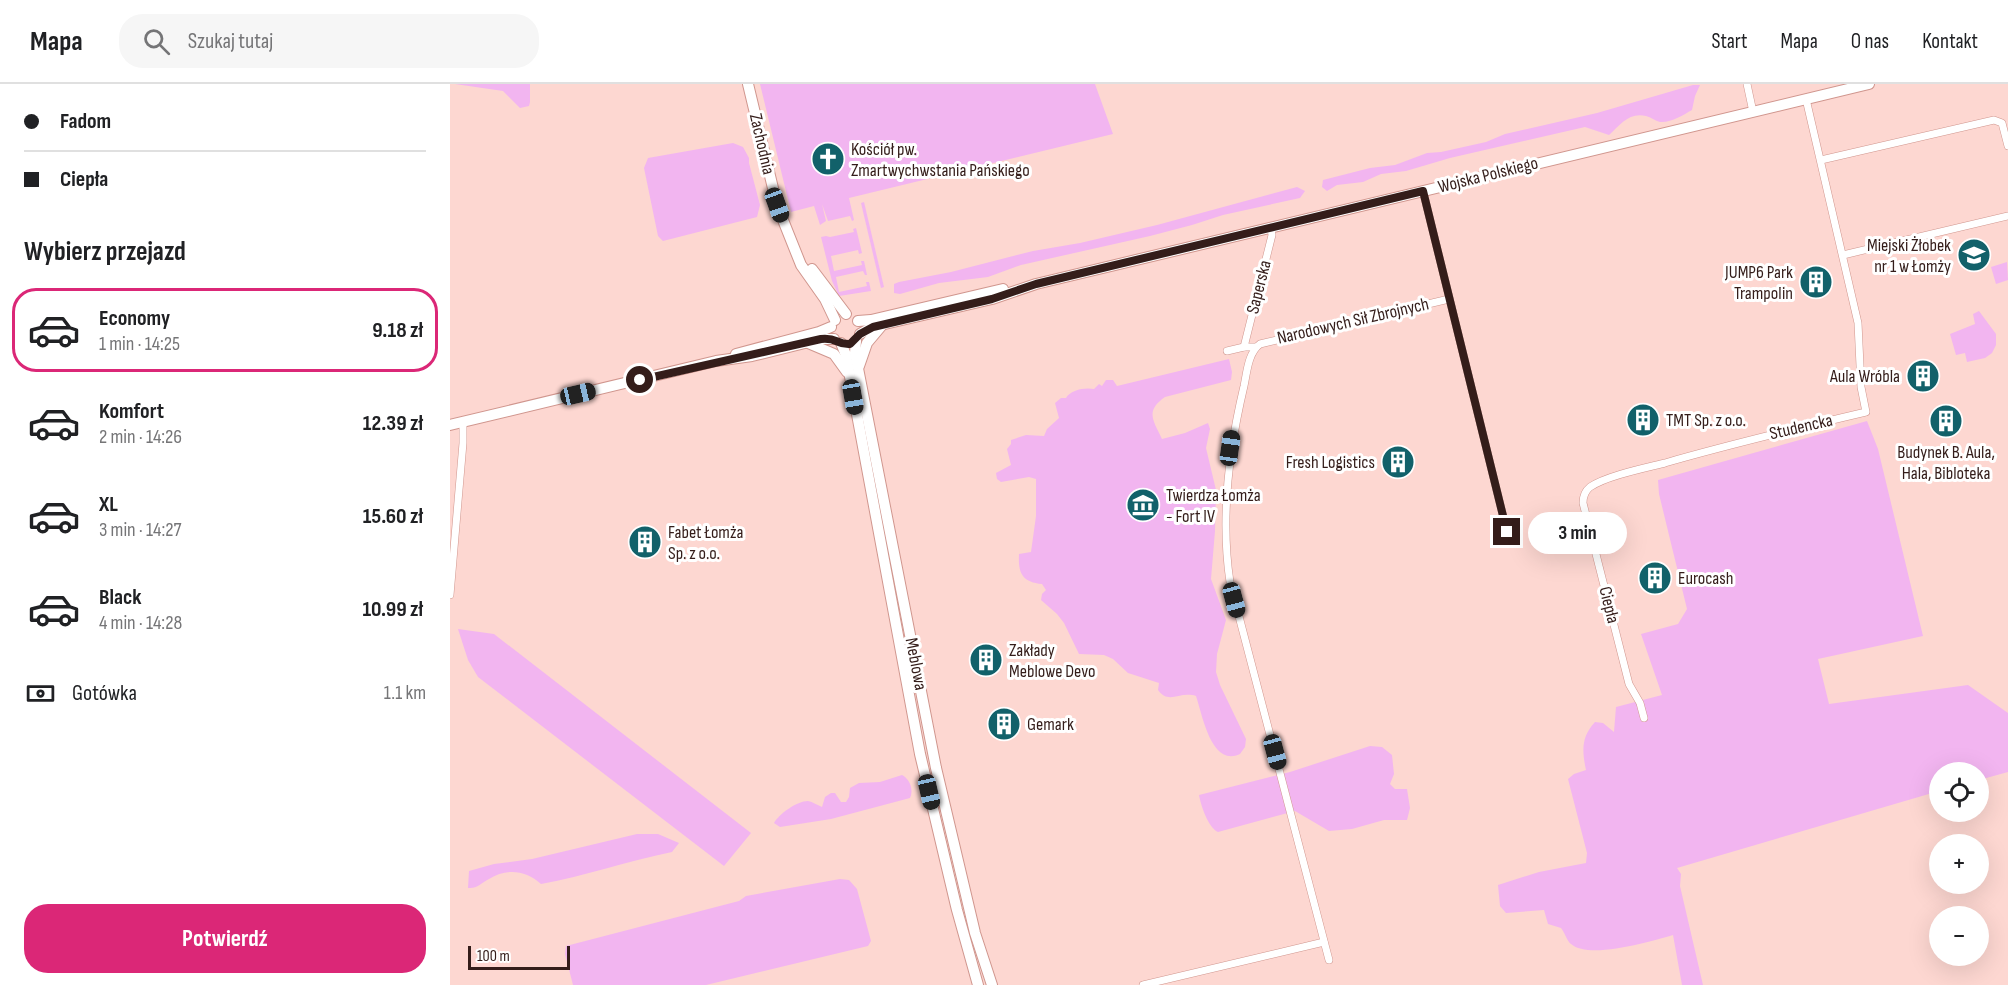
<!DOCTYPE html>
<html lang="pl">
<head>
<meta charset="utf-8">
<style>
	:root { --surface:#fff; --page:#f6f6f6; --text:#202124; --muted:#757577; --line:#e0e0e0; --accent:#db2777 }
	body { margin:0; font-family:"Sofia Sans Condensed",sans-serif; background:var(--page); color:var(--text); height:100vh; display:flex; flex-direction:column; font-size:22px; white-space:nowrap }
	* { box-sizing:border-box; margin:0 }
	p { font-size:20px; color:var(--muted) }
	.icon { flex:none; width:33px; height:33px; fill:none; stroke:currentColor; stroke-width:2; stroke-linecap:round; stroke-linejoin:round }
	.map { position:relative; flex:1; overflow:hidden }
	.sheet { display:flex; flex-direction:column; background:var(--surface); width:450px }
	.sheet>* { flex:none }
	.hud { display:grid; align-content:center; height:132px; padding:0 24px; background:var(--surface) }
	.tools { position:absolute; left:1479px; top:678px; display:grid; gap:12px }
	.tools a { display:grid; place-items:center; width:60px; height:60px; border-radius:50%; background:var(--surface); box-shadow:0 6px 24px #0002; font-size:30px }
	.scale { position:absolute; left:18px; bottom:15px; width:102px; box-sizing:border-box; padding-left:6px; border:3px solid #341d1a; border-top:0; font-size:16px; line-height:21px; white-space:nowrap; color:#341d1a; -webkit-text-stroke:4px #fff; paint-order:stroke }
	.end { position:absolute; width:27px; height:27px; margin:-14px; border:8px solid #341d1a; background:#fff; box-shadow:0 0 0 3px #fff }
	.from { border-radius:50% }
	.bubble { position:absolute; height:42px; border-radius:21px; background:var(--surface); box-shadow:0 6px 24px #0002; font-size:20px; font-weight:700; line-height:42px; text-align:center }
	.car { position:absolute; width:18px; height:36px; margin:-18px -9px; border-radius:8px; box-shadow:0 0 4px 2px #0007; background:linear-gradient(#222 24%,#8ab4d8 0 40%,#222 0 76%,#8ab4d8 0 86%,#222 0) }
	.hud b { display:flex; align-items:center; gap:21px; height:57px; font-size:22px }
	.hud b+b { border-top:2px solid var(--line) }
	.hud i { width:15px; height:15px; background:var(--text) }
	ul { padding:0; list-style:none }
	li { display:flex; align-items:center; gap:18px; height:84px; margin:0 12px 9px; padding:0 12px; border:3px solid transparent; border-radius:24px }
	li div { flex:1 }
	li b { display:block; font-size:22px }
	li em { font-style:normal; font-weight:700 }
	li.active { border-color:var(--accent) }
	li>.icon { width:54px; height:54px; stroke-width:1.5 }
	h2 { padding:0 24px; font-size:27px; line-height:72px }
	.pay { display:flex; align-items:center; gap:15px; height:66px; padding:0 24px; font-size:22px }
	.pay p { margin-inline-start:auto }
	.action { display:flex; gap:12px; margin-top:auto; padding:12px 24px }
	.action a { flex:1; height:69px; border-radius:24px; background:var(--accent); color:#fff; font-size:24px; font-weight:700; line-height:69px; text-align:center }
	header { display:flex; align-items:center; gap:36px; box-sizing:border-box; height:84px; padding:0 30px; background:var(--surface); border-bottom:2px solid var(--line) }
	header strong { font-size:28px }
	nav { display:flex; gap:33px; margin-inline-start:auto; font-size:21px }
	.search { width:420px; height:54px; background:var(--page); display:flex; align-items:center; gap:15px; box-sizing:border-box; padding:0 21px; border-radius:24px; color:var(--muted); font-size:22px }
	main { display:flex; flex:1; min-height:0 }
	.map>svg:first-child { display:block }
	.green { fill:#f2b5f0 }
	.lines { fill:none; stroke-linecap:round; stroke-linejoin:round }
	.street-casing { stroke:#d0968e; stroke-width:8 }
	.secondary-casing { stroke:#d0968e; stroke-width:12 }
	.street { stroke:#fff; stroke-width:7 }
	.secondary { stroke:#fff; stroke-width:10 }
	.route { stroke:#341d1a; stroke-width:8 }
	.labels { text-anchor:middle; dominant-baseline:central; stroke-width:6; stroke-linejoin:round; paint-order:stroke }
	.street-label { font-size:18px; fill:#341d1a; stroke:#fff }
	.poi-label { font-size:18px; fill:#341d1a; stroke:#fff; text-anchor:start }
</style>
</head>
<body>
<header>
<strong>Mapa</strong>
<div class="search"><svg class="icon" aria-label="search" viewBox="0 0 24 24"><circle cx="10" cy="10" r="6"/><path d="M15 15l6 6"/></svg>Szukaj tutaj</div>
<nav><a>Start</a><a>Mapa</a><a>O nas</a><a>Kontakt</a></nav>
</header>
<main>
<section class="sheet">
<div class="hud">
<b><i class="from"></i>Fadom</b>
<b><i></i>Ciepła</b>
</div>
<h2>Wybierz przejazd</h2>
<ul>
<li class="active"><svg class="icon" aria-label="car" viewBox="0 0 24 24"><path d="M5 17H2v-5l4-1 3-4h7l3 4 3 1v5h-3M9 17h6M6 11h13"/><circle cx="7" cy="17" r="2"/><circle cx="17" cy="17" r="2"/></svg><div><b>Economy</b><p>1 min · 14:25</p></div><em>9.18 zł</em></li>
<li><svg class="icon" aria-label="car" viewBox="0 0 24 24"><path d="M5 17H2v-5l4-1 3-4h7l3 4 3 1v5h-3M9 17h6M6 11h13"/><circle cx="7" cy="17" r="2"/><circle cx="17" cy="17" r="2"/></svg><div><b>Komfort</b><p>2 min · 14:26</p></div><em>12.39 zł</em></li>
<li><svg class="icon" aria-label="car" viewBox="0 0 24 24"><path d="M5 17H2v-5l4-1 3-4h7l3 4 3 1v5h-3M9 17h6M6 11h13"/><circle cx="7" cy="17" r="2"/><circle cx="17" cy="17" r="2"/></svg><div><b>XL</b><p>3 min · 14:27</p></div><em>15.60 zł</em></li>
<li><svg class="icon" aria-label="car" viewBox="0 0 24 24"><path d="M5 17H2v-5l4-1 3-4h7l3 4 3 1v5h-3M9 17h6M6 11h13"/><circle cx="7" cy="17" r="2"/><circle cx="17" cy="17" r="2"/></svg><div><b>Black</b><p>4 min · 14:28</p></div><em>10.99 zł</em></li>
</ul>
<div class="pay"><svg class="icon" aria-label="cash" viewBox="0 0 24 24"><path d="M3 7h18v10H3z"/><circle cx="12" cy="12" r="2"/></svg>Gotówka<p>1.1 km</p></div>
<div class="action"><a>Potwierdź</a></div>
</section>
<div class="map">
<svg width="1558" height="901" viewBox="0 0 1558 901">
	<rect width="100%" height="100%" fill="#fdd7d1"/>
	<g class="green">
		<polygon points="5,0 80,0 80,18 79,22 70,24 53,7"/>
		<polygon points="310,0 645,0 663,50 399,114 404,136 402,137 400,132 378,137 372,120 376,137 370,141 364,122 341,128"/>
		<path d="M1243,1H1250L1245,12L1242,26C1233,31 1221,39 1210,38C1205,37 1201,33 1196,32C1179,28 1170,41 1159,51L1135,43L1000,74L956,87L931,90L913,98L887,101L877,107L872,103L873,96L920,84L945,81L977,69L991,68L1036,58L1055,50L1147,29Z"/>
		<polygon points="283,59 293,63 299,74 299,79 310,121 307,133 213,157 208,152 194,84 198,74"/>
		<polygon points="847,103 855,107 850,114 773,131 742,141 700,152 571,181 538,193 489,199 450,210 444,209 444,200 449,198 501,188 583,167 630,159 707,141"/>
		<polygon points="414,118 434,203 431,204 411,119"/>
		<polygon points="406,144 412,169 409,170 408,166 381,172 384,187 412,181 411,177 414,177 417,191 415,191 413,187 386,193 389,208 417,202 416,198 419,198 421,207 389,212 382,197 371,153 376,152 380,153 404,148 403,145"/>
		<polygon points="1557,178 1558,196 1546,200 1541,183"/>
		<polygon points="1529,227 1546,250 1546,261 1542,269 1535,274 1517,278 1515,269 1506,271 1500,250 1525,240 1523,230"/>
		<path d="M779,275L782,288L781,296L715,313C695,327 703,336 712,355L735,349L758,339L760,345L756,364L766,406L765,447L761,495L776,536L767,570L766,588L770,601L796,655L795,663L790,670C761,684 752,629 746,612C729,607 719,621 708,606L709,599L678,589L663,575L654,571L629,570L614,539L607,530L591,516L592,510L596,506L592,500C572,498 568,489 569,470L581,468L586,432V395L579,393L551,398L547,395L546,389L561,381L557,365L561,360V356L576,351L594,352L597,345L609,334L605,319L611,314H616C620,306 635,303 644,305L649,300L652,302L656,296H663L667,302Z"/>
		<path d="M1417,337L1428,365L1473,552L1368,575L1379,620L1518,601L1558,629V688L1529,696L1528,688H1490L1489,707L1227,784L1231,790L1230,802L1253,901H1232L1223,851C1202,857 1139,876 1121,860C1117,857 1115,849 1111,844L1098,840L1094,826L1056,829L1050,822L1048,801L1089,788L1136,779L1137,769L1118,695L1124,690L1136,686C1132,667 1131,653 1145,638L1153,639L1164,648L1166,623L1212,611L1191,550L1228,540L1237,525L1209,410L1208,396Z"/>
		<polygon points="8,545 44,550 301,749 274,782 28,593 18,576"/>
		<path d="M920,662L932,663L942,671L944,690L940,700L945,705H957L960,724L957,736H934L902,745L879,747L845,727L768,748C758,743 751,722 749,711L840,688Z"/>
		<path d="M452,691C460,695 464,706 460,714L381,735L330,743L324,739C329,730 347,717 358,717C363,718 367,721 372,723L375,713L381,709H385L391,718H396L399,713L400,704L409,699L430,698Z"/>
		<path d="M187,750H208L229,759L222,768C177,777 135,792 91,800C76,786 56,784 39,795C31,799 27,805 18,804L19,787L44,780L82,775Z"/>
		<polygon points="390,795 399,796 407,805 421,857 418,862 256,901 123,901 115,870 116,862 289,817 296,812"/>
	</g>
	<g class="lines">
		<g class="street-casing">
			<g id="street">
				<polyline points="1297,0 1303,28"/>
				<polyline points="1371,76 1544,36 1552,39 1558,62"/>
				<polyline points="973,107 1057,448"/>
				<polyline points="1393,171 1558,132"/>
				<polyline points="794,263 822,151 821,144"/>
				<polyline points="777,267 794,263 805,263"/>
				<polyline points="0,511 13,359 13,338"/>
				<path d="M1194,634L1190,619L1179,600L1133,419C1133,412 1135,407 1140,403C1156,392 1195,384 1215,379C1281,360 1348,344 1416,328L1411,303L1408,239L1356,15"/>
				<path d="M879,876L780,498C770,432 779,365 794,302C797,288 798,269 810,260L999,215"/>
				<polyline points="693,901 874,858"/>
			</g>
		</g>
		<g class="secondary-casing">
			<g id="secondary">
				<polyline points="298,0 327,121 351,181 375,215 385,236"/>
				<polyline points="362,185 396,230"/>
				<polyline points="408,237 421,236 553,205"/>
				<polyline points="410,250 422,243 542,215 586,200 1419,0"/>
				<polyline points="406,257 405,269 486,684 525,849 542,901"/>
				<polyline points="358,259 384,270 397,288"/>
				<polyline points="391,259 396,271 470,670 507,826 528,901"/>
				<polyline points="286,270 369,248 381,243"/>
				<polyline points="409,282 417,259 433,240"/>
				<polyline points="0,341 266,277 302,272 371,255 384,255"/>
			</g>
		</g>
		<use href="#street" class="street"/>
		<use href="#secondary" class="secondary"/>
	</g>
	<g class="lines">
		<path class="route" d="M190,296L371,255C387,253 387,261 400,260L410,250L423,243L542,215L586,200L973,107L1057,448"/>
	</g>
	<defs>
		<g id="church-disc" transform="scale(1.725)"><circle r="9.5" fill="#12616a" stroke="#fff"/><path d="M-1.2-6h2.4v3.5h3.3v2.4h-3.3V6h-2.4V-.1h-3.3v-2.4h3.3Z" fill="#fff"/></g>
		<g id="school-disc" transform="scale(1.725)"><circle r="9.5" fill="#12616a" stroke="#fff"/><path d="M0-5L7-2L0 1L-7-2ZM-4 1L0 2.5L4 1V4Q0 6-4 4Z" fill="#fff"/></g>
		<g id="building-disc" transform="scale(1.725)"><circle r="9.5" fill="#12616a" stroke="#fff"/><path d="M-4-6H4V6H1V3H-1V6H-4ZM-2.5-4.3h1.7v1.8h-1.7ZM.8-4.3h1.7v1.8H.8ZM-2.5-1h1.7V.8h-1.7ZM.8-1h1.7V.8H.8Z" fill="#fff"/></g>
		<g id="museum-disc" transform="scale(1.725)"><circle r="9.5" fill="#12616a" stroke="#fff"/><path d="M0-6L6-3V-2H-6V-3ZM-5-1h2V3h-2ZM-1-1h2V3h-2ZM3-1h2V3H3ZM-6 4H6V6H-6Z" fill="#fff"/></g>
	</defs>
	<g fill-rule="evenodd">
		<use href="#church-disc" x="378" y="75"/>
		<use href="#school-disc" x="1524" y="171"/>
		<use href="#building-disc" x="1366" y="198"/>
		<use href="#building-disc" x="1473" y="292"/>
		<use href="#building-disc" x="1193" y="336"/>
		<use href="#building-disc" x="1496" y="337"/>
		<use href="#building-disc" x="948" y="378"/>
		<use href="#museum-disc" x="693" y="421"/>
		<use href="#building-disc" x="195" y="458"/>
		<use href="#building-disc" x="1205" y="494"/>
		<use href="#building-disc" x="536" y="576"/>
		<use href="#building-disc" x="554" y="640"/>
	</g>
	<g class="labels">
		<g class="street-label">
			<text transform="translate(312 60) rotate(77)">Zachodnia</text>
			<text transform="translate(1038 91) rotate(-14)">Wojska Polskiego</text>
			<text transform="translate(809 203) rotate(-76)">Saperska</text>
			<text transform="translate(903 237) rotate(-13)">Narodowych Sił Zbrojnych</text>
			<text transform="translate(1351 343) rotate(-13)">Studencka</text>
			<text transform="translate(1159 521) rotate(76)">Ciepła</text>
			<text transform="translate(466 580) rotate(79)">Meblowa</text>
		</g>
		<g class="poi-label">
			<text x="401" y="65">Kościół pw.<tspan x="401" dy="21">Zmartwychwstania Pańskiego</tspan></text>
			<text x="1501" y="161" text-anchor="end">Miejski Żłobek<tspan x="1501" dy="21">nr 1 w Łomży</tspan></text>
			<text x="1343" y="188" text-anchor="end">JUMP6 Park<tspan x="1343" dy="21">Trampolin</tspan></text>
			<text x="1450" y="292" text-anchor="end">Aula Wróbla</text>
			<text x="1216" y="336">TMT Sp. z o.o.</text>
			<text x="1496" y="368" text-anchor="middle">Budynek B. Aula,<tspan x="1496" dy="21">Hala, Bibloteka</tspan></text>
			<text x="925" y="378" text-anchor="end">Fresh Logistics</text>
			<text x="716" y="411">Twierdza Łomża<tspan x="716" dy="21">- Fort IV</tspan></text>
			<text x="218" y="448">Fabet Łomża<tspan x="218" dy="21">Sp. z o.o.</tspan></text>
			<text x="1228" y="494">Eurocash</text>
			<text x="559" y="566">Zakłady<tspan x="559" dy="21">Meblowe Devo</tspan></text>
			<text x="577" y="640">Gemark</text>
		</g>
	</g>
</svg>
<div class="tools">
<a><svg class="icon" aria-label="locate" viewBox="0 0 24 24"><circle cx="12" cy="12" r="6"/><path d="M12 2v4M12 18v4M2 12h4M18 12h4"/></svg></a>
<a>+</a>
<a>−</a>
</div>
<div class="scale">100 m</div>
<i class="end from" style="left:190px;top:296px"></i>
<i class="end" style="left:1057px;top:448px"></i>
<div class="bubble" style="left:1078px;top:428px;width:99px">3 min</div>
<i class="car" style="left:327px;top:121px;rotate:160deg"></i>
<i class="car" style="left:128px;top:310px;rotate:77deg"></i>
<i class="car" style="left:403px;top:313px;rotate:170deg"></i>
<i class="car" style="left:780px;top:364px;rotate:8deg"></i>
<i class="car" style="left:784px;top:516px;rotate:165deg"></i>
<i class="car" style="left:825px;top:668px;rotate:165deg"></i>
<i class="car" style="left:479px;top:708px;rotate:167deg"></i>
</div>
</main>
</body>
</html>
